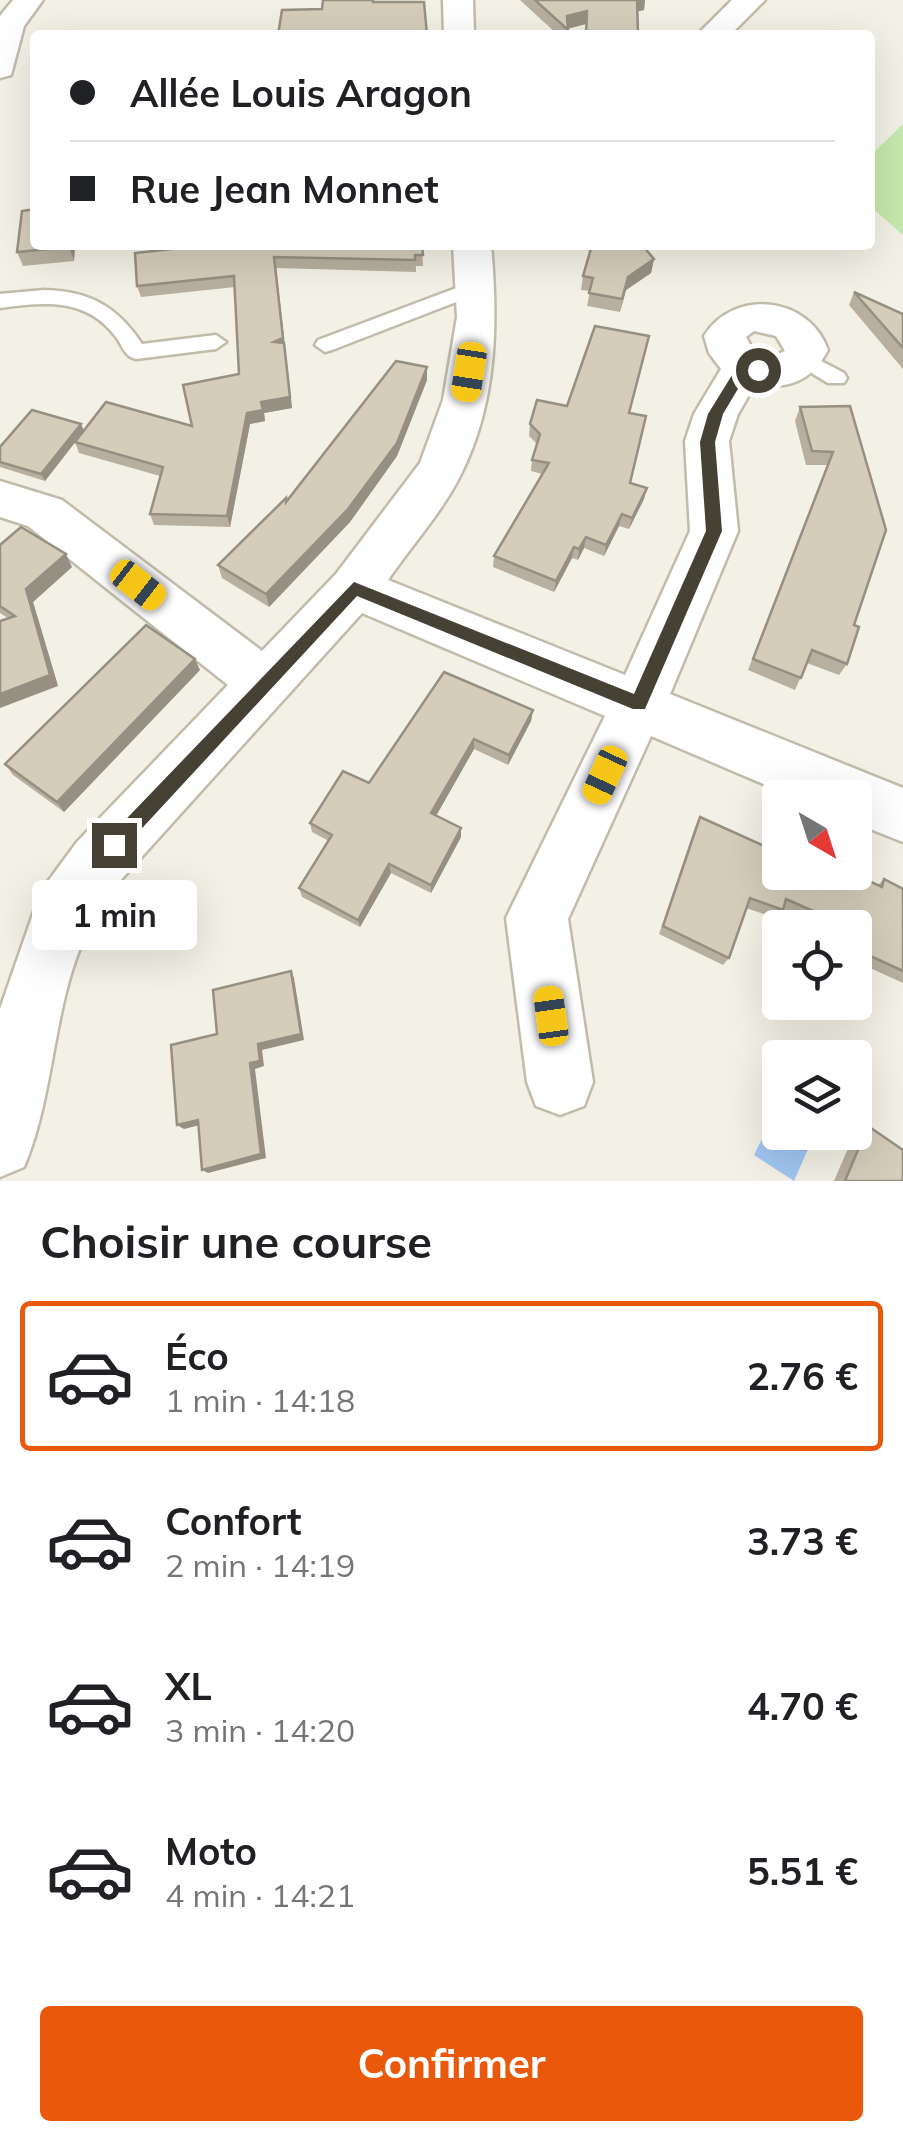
<!DOCTYPE html>
<html lang="fr">
<head>
<meta charset="utf-8">
<style>
	:root { --surface:#fff; --page:#f2f2f2; --text:#202124; --muted:#757577; --line:#e0e0e0; --accent:#ea580c }
	body { margin:0; font-family:Mulish,sans-serif; background:var(--page); color:var(--text); height:100vh; display:flex; flex-direction:column; font-size:38px; white-space:nowrap }
	* { box-sizing:border-box; margin:0 }
	p { font-size:32px; color:var(--muted) }
	.icon { flex:none; width:55px; height:55px; fill:none; stroke:currentColor; stroke-width:2; stroke-linecap:round; stroke-linejoin:round }
	.map { position:relative; height:1181px; overflow:hidden }
	.sheet { display:flex; flex-direction:column; background:var(--surface); flex:1 }
	.sheet>* { flex:none }
	.hud { position:absolute; left:30px; top:30px; width:845px; height:220px; border-radius:10px; box-shadow:0 10px 40px #0002; display:grid; align-content:center; height:220px; padding:0 40px; background:var(--surface) }
	.needle { width:65px; rotate:141deg }
	.buttons { position:absolute; left:762px; top:780px; display:grid; gap:20px }
	.buttons a { display:grid; place-items:center; width:110px; height:110px; border-radius:10px; background:var(--surface); box-shadow:0 10px 40px #0002; font-size:50px }
	.end { position:absolute; width:45px; height:45px; margin:-22px; border:12px solid #454134; background:#fff; box-shadow:0 0 0 5px #fff }
	.from { border-radius:50% }
	.bubble { position:absolute; height:70px; border-radius:10px; background:var(--surface); box-shadow:0 10px 40px #0002; font-size:32px; font-weight:700; line-height:70px; text-align:center }
	.car { position:absolute; width:30px; height:60px; margin:-30px -15px; border-radius:12px; box-shadow:0 0 8px 2px #0007; background:linear-gradient(#f5c518 24%,#345 0 40%,#f5c518 0 76%,#345 0 86%,#f5c518 0) }
	.hud b { display:flex; align-items:center; gap:35px; height:95px; font-size:38px }
	.hud b+b { border-top:2px solid var(--line) }
	.hud i { width:25px; height:25px; background:var(--text) }
	ul { padding:0; list-style:none }
	li { display:flex; align-items:center; gap:30px; height:150px; margin:0 20px 15px; padding:0 20px; border:5px solid transparent; border-radius:10px }
	li div { flex:1 }
	li b { display:block; font-size:38px }
	li em { font-style:normal; font-weight:700 }
	li.current { border-color:var(--accent) }
	li>.icon { width:90px; height:90px; stroke-width:1.5 }
	h2 { padding:0 40px; font-size:45px; line-height:120px }
	.primary-button { display:flex; gap:20px; margin-top:auto; padding:20px 40px }
	.primary-button a { flex:1; height:115px; border-radius:10px; background:var(--accent); color:#fff; font-size:40px; font-weight:700; line-height:115px; text-align:center }
	.map>svg:first-child { display:block }
	.green { fill:#c6e8ad }
	.water { fill:#a0c6f1 }
	.lines { fill:none; stroke-linecap:round; stroke-linejoin:round }
	.lane-casing { stroke:#c1bcaa; stroke-width:5 }
	.street-casing { stroke:#c1bcaa; stroke-width:5 }
	.lane { fill:#fff; fill-rule:evenodd }
	.street { fill:#fff; fill-rule:evenodd }
	.wall { fill:#b7b0a0 }
	.shaded-wall { fill:#959082 }
	.building { fill:#d5cdba; stroke:#959082; stroke-width:2.5 }
	.route { fill:#454134 }
</style>
</head>
<body>
<div class="map">
<svg width="903" height="1181" viewBox="0 0 903 1181">
	<rect width="100%" height="100%" fill="#f3f0e5"/>
	<polygon class="green" points="903,124 903,235 870,206 870,156"/>
	<polygon class="water" points="780,1102 780,1132 815,1133 794,1181 754,1155"/>
	<g class="lines">
		<g class="lane-casing">
			<g id="lane">
				<polygon points="475,281 485,287 482,292 332,350 325,352 315,345 318,340"/>
				<path d="M44,290C89,291 117,306 142,344L216,335L226,342L216,349L136,359C124,356 123,346 116,337C86,297 44,302 0,308V294Z"/>
				<polygon points="804,352 844,373 847,378 844,383 828,383 797,364 793,359 797,354"/>
			</g>
		</g>
		<g class="street-casing">
			<g id="street">
				<polygon points="13,0 43,0 24,26 11,75 0,78 0,16"/>
				<polygon points="443,0 473,0 474,35 444,35"/>
				<polygon points="732,0 765,0 730,35 697,35"/>
				<path d="M453,245H491C498,322 497,401 462,472C444,510 412,545 388,580L625,675L690,531L685,441L694,414L721,369L709,353L704,336C734,288 809,296 828,350C812,380 789,391 756,383L738,414L729,441L738,531L670,694L903,788V842L855,823V798H796L651,736L568,919L593,1082L584,1106L560,1115L536,1106L527,1082L506,918L605,716L362,613L119,882C109,897 97,912 89,928C52,1001 56,1092 24,1167L0,1177V1009L41,891L77,842L228,685L28,526L0,517V481L62,500L262,651L336,574L420,463L443,400L457,317ZM754,331L776,336L785,351L771,357L753,350L746,337Z"/>
			</g>
		</g>
		<use href="#lane" class="lane"/>
		<use href="#street" class="street"/>
	</g>
	<g class="wall">
		<polygon points="520,0 645,0 644,10 637,11 638,35 585,35 586,24 568,29 568,35 558,35"/>
		<polygon points="75,245 74,261 23,266 17,252"/>
		<polygon points="422,245 423,266 416,266 416,272 276,268 292,408 264,413 265,421 250,424 230,527 154,525 150,514 160,476 79,453 75,442 45,481 0,467 0,447 81,424 84,431 192,426 239,374 235,287 141,297 137,286 135,253"/>
		<polygon points="654,259 651,273 626,290 620,312 587,306 590,291 581,290 583,276"/>
		<polygon points="854,292 903,314 903,369 849,305"/>
		<polygon points="427,367 427,380 397,456 350,522 269,607 222,578 218,565"/>
		<polygon points="567,406 630,413 630,483 644,499 629,529 619,526 604,556 584,548 578,560 572,558 554,592 493,567 494,556 542,474 531,471 532,460 537,444 529,436 530,424"/>
		<polygon points="850,406 854,625 847,664 839,675 807,663 795,690 748,670 827,465 806,465 795,421 800,407"/>
		<polygon points="0,545 72,567 33,602 58,686 8,618 0,613"/>
		<polygon points="200,670 64,812 13,775 5,764"/>
		<polygon points="533,710 531,721 508,765 474,749 436,816 461,828 461,837 431,893 391,873 360,927 302,897 299,888 329,841 312,832 310,823 369,783"/>
		<polygon points="700,817 831,876 834,872 849,872 878,885 884,879 903,889 903,983 857,962 855,957 855,928 826,928 783,909 776,918 746,908 729,958 723,965 659,934 695,827"/>
		<polygon points="868,1126 903,1181 834,1181 855,1132"/>
	</g>
	<g class="shaded-wall">
		<polygon points="636,0 645,0 644,10 635,12"/>
		<polygon points="587,11 586,24 566,29 567,16"/>
		<polygon points="69,245 75,245 74,261 69,247"/>
		<polygon points="654,259 651,273 626,290 620,312 628,277"/>
		<polygon points="276,268 292,408 264,413 265,421 250,424 230,527 227,516 247,413 261,402 276,353"/>
		<polygon points="427,367 427,380 397,456 350,522 269,607 266,594"/>
		<polygon points="81,424 84,431 45,481 41,474"/>
		<polygon points="647,488 644,499 629,529 632,518"/>
		<polygon points="622,514 619,526 604,556 606,545"/>
		<polygon points="586,537 584,548 578,560 579,549"/>
		<polygon points="574,547 572,558 554,592 556,581"/>
		<polygon points="66,554 72,567 33,602 58,686 0,708 0,694 26,589"/>
		<polygon points="195,659 200,670 64,812 57,802"/>
		<polygon points="533,710 531,721 508,765 509,755"/>
		<polygon points="474,739 474,749 432,823 431,813"/>
		<polygon points="461,828 461,837 431,893 431,885"/>
		<polygon points="389,864 391,873 360,927 358,920"/>
		<polygon points="291,971 294,978 304,1040 262,1050 264,1066 255,1069 266,1158 208,1173 202,1170"/>
		<polygon points="198,1120 204,1124 184,1129 177,1125"/>
	</g>
	<g class="building">
		<polygon points="323,0 373,0 373,2 424,2 427,35 278,35 282,10 322,9"/>
		<polygon points="535,0 637,0 638,33 631,32 631,35 586,35 587,11 567,16 568,30"/>
		<polygon points="35,209 35,245 69,245 69,247 17,252 22,211"/>
		<polygon points="208,245 422,245 423,255 415,255 415,260 274,257 283,338 274,342 284,343 290,397 261,402 263,410 247,413 227,516 150,514 163,467 75,442 106,402 192,426 183,385 239,374 234,276 137,286 135,253"/>
		<polygon points="592,245 642,245 654,259 628,277 622,299 589,293 593,278 583,276"/>
		<polygon points="854,292 903,314 903,348"/>
		<polygon points="595,326 649,336 629,413 646,416 630,483 647,488 632,518 622,514 606,545 586,537 579,549 574,547 556,581 494,556 549,463 532,460 540,434 530,424 537,400 567,406"/>
		<polygon points="396,361 427,367 397,443 348,509 266,594 218,565 286,498 286,502"/>
		<polygon points="850,406 886,530 854,625 859,627 847,664 812,650 801,678 753,659 833,452 812,451 800,407"/>
		<polygon points="32,410 81,424 41,474 0,462 0,447"/>
		<polygon points="21,527 66,554 26,589 50,675 0,694 0,621 15,616 0,606 0,545"/>
		<polygon points="146,625 195,659 57,802 5,764"/>
		<polygon points="444,672 533,710 509,755 474,739 431,813 461,828 431,885 389,864 358,920 299,888 332,835 310,823 343,771 369,783"/>
		<polygon points="700,817 780,853 780,872 823,872 835,878 837,872 849,872 882,887 884,879 903,889 903,971 866,954 855,933 855,928 852,928 786,899 783,910 750,898 729,958 663,926"/>
		<polygon points="291,971 301,1034 258,1044 260,1061 250,1063 261,1154 202,1170 198,1120 177,1125 171,1045 217,1034 213,990"/>
		<polygon points="868,1126 903,1150 903,1181 845,1181"/>
	</g>
	<polygon class="route" points="745,361 765,370 758,375 748,372 723,414 715,442 722,531 645,709 633,709 357,596 120,852 107,852 107,839 354,582 634,694 706,531 700,442 708,414 740,362"/>
</svg>
<div class="buttons">
<a><svg class="needle" viewBox="-14 -14 28 28"><path d="M0-13l5 13h-10z" fill="#e53935"/><path d="M0 13l5-13h-10z" fill="#757577"/></svg></a>
<a><svg class="icon" aria-label="locate" viewBox="0 0 24 24"><circle cx="12" cy="12" r="6"/><path d="M12 2v4M12 18v4M2 12h4M18 12h4"/></svg></a>
<a><svg class="icon" aria-label="layers" viewBox="0 0 24 24"><path d="M12 4l9 5-9 5-9-5zM3 14l9 5 9-5"/></svg></a>
</div>
<i class="end from" style="left:758px;top:370px"></i>
<i class="end" style="left:114px;top:845px"></i>
<div class="bubble" style="left:32px;top:880px;width:165px">1 min</div>
<i class="car" style="left:469px;top:372px;rotate:189deg"></i>
<i class="car" style="left:138px;top:585px;rotate:128deg"></i>
<i class="car" style="left:605px;top:775px;rotate:205deg"></i>
<i class="car" style="left:551px;top:1016px;rotate:352deg"></i>
<div class="hud">
<b><i class="from"></i>Allée Louis Aragon</b>
<b><i></i>Rue Jean Monnet</b>
</div>
</div>
<section class="sheet">
<h2>Choisir une course</h2>
<ul>
<li class="current"><svg class="icon" aria-label="car" viewBox="0 0 24 24"><path d="M5 17H2v-5l4-1 3-4h7l3 4 3 1v5h-3M9 17h6M6 11h13"/><circle cx="7" cy="17" r="2"/><circle cx="17" cy="17" r="2"/></svg><div><b>Éco</b><p>1 min · 14:18</p></div><em>2.76 €</em></li>
<li><svg class="icon" aria-label="car" viewBox="0 0 24 24"><path d="M5 17H2v-5l4-1 3-4h7l3 4 3 1v5h-3M9 17h6M6 11h13"/><circle cx="7" cy="17" r="2"/><circle cx="17" cy="17" r="2"/></svg><div><b>Confort</b><p>2 min · 14:19</p></div><em>3.73 €</em></li>
<li><svg class="icon" aria-label="car" viewBox="0 0 24 24"><path d="M5 17H2v-5l4-1 3-4h7l3 4 3 1v5h-3M9 17h6M6 11h13"/><circle cx="7" cy="17" r="2"/><circle cx="17" cy="17" r="2"/></svg><div><b>XL</b><p>3 min · 14:20</p></div><em>4.70 €</em></li>
<li><svg class="icon" aria-label="car" viewBox="0 0 24 24"><path d="M5 17H2v-5l4-1 3-4h7l3 4 3 1v5h-3M9 17h6M6 11h13"/><circle cx="7" cy="17" r="2"/><circle cx="17" cy="17" r="2"/></svg><div><b>Moto</b><p>4 min · 14:21</p></div><em>5.51 €</em></li>
</ul>
<div class="primary-button"><a>Confirmer</a></div>
</section>
</body>
</html>
